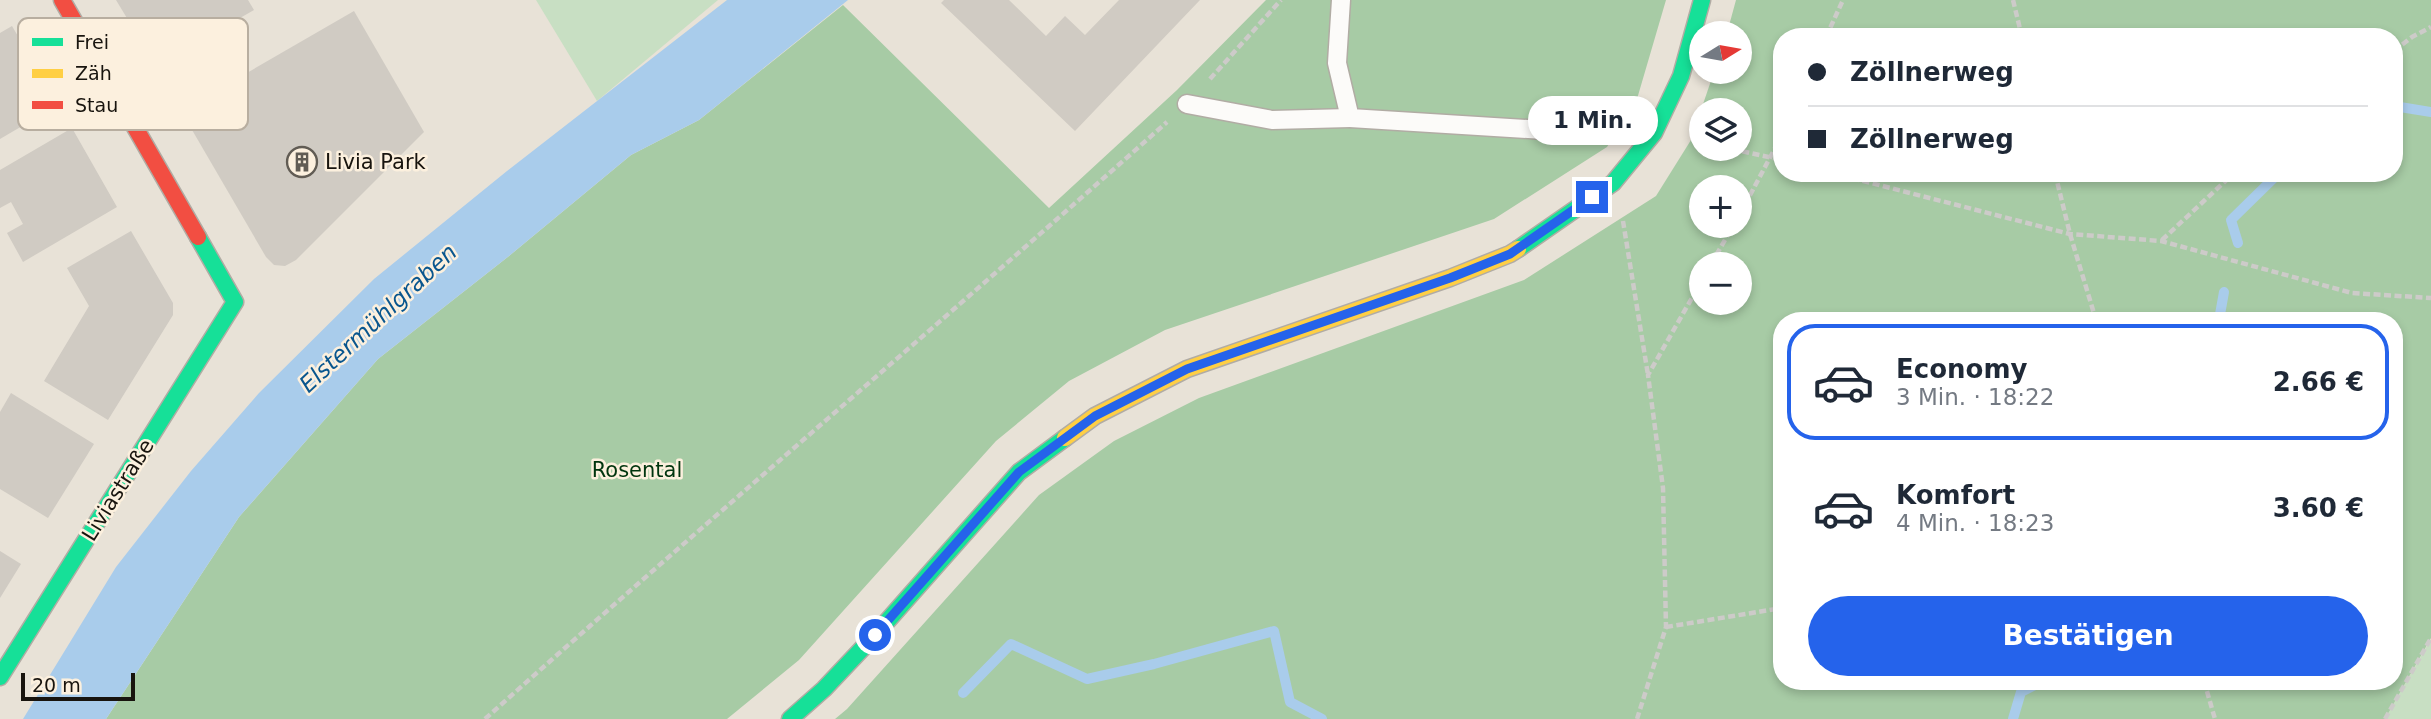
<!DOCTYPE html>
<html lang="de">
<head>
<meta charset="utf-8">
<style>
	:root { --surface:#fff; --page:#f6f6f7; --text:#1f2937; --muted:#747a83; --line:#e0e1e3; --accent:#2563eb }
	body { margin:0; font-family:"DejaVu Sans",sans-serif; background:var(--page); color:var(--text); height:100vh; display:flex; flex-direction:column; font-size:26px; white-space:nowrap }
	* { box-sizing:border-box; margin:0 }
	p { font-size:23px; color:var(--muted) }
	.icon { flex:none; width:38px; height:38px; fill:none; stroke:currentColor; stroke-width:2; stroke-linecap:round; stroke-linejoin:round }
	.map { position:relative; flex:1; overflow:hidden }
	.panel { position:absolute; left:1773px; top:312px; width:630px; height:378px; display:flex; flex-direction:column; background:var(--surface); border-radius:28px; box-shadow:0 4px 10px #0003 }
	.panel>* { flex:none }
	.hud { position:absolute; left:1773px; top:28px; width:630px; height:154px; border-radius:28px; box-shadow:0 4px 10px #0003; display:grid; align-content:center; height:154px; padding:0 35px; background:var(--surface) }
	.needle { width:46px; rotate:79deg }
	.controls { position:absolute; left:1689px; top:21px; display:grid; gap:14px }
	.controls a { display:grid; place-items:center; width:63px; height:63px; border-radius:50%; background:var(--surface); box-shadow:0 4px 10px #0003; font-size:35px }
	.scale { position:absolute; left:21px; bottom:18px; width:114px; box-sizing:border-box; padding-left:7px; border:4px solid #18140e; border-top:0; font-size:19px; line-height:24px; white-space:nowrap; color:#18140e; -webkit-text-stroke:5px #fcf0de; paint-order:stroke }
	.end { position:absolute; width:32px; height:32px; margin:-16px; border:9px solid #2563eb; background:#fff; box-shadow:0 0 0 4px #fff }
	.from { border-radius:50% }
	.bubble { position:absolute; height:49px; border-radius:24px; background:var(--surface); box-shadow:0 4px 10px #0003; font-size:23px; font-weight:800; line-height:49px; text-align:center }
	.hud b { display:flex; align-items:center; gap:24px; height:66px; font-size:26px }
	.hud b+b { border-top:2px solid var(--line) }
	.hud i { width:18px; height:18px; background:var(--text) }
	ul { padding:12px 0 0; list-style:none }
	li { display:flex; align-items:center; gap:21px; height:116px; margin:0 14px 10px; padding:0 21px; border:4px solid transparent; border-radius:28px }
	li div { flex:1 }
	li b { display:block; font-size:26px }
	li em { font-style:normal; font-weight:800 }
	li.current { border-color:var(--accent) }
	li>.icon { width:63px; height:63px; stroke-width:1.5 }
	.cta { display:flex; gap:14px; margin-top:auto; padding:14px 35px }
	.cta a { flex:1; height:80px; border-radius:42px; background:var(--accent); color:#fff; font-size:28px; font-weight:800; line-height:80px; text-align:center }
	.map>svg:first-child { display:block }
	.green { fill:#c8dfc3 }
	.forest { fill:#a7cba5; fill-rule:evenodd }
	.water { fill:#a9cceb }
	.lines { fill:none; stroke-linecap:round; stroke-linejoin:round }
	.stream { stroke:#a9cceb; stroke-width:10 }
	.building { fill:#d0cbc3 }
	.lane-casing { stroke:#b1aca4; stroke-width:21 }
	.fast-casing { stroke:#b1aca4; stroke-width:19 }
	.slow-casing { stroke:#b1aca4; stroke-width:19 }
	.jam-casing { stroke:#b1aca4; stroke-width:19 }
	.path { stroke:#cdcbc9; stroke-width:4.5; stroke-dasharray:7 3.5; stroke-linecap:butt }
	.lane { stroke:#fcfbf9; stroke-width:18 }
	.fast { stroke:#16e098; stroke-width:16 }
	.slow { stroke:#ffcf43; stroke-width:16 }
	.jam { stroke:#f24e42; stroke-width:16 }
	.route { stroke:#2563eb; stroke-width:9 }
	.labels { text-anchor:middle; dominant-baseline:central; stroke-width:5; stroke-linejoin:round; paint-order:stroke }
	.poi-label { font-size:21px; fill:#18140e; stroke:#fcf0de; text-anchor:start }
	.park-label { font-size:21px; fill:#00350e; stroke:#fcf0de }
	.street-label { font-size:21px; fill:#18140e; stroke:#fcf0de }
	.water-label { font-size:23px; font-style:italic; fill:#09568e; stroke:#fcf0de }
	.key { fill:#fcf0de; stroke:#b8aea0; stroke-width:2 }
	.key-label { font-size:19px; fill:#18140e }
</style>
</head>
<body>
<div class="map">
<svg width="2431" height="719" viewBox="0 0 2431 719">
	<rect width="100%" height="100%" fill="#e8e2d7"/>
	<g class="green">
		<polygon points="536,0 718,0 597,101"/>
		<polygon points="2431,638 2431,719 2385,719 2431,639"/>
	</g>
	<g class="forest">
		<polygon points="1266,0 1666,0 1637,99 1607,147 1494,219 1165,330 1069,381 996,441 799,660 727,719 106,719 239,517 378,359 509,256 631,155 699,120 843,5 1049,208 1177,90"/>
		<path d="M1736,0H2431V638L2385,719H835L847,709L1039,495L1114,441L1199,398L1524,280L1656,196L1691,140L1701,111V149H1740V110H1701L1714,72H1740V33H1727ZM1782,37H2394V173H1782ZM1701,187H1740V226H1701ZM1701,264H1740V303H1701ZM1782,320H2394V681H1782Z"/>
	</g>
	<polygon class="water" points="727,0 848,0 699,120 631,155 509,256 378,359 239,517 106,719 23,719 116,567 191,471 259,393 374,279 507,171"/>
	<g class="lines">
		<g class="stream">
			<polyline points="2394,106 2431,112"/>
			<polyline points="2238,243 2231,220 2279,173"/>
			<polyline points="2219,320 2224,292"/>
			<polyline points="963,693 1011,644 1087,679 1154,664 1274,631 1290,702 1322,719"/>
			<polyline points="2013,719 2021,692 2043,681"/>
		</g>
	</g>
	<g class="building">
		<polygon points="116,0 248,0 254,10 156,66"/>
		<polygon points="944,0 1009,0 1046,36 1065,16 1085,35 1119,0 1200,0 1075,131 941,3"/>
		<polygon points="354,11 424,132 296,260 285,266 274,265 266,257 181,111"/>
		<polygon points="12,26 58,105 0,139 0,33"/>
		<polygon points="72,128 117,207 23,262 7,233 23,224 11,202 0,208 0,170"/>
		<polygon points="131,231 173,303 173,315 108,420 44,381 89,306 67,268"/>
		<polygon points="11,393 94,444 48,518 0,489 0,412"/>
		<polygon points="0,551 21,564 0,598"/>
	</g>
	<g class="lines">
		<g class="lane-casing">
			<g id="lane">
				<polyline points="1341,0 1337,63 1350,118 1576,132 1651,133"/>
				<polyline points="1187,104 1272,120 1350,118"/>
			</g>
		</g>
		<g class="fast-casing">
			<g id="fast">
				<polyline points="1518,249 1613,183 1654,133 1681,76 1702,0"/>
				<polyline points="0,677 235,302 198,237"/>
				<polyline points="790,719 824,689 875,635 1019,472 1065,438"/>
			</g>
		</g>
		<g class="slow-casing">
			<polyline id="slow" points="1065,438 1095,416 1187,369 1450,278 1510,254 1518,249"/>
		</g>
		<g class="jam-casing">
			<polyline id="jam" points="62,0 198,237"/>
		</g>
		<g class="path">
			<polyline points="2013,0 2022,37"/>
			<polyline points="1826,37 1843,0"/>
			<polyline points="2394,51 2412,37 2431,27"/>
			<polyline points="1210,79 1281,0"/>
			<polyline points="1732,149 1782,160"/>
			<polyline points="1832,173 2070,234 2161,241 2352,293 2431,298"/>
			<polyline points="2055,173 2070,234 2096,320"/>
			<polyline points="1740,214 1782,135"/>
			<polyline points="1623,221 1648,375"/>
			<polyline points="2162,240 2234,173"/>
			<polyline points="1711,264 1733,226"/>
			<polyline points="1666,627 1782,608"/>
			<polyline points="2204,681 2215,719"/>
			<path d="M485,719C710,518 941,323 1167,122"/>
			<polyline points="1637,719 1666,627 1663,488 1648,375 1701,282"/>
			<polyline points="2385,719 2431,638"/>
		</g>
		<use href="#lane" class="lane"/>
		<use href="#fast" class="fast"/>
		<use href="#slow" class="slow"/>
		<use href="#jam" class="jam"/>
	</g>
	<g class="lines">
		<polyline class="route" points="875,635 1019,472 1095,416 1187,369 1450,278 1510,254 1592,197"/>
	</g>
	<defs>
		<g id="building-ring" transform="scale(1.575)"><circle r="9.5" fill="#fcf0de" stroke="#615c54" stroke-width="1.5"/><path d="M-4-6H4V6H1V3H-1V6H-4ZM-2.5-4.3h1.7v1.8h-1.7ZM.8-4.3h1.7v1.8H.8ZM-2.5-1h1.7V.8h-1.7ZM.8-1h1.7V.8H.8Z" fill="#615c54"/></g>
	</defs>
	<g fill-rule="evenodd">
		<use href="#building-ring" x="302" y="162"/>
	</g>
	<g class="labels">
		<g class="poi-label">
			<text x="325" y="162">Livia Park</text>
		</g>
		<g class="park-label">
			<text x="637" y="470">Rosental</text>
		</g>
		<g class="street-label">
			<text transform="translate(118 490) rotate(-58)">Liviastraße</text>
		</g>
		<g class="water-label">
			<text transform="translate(378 318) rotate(-43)">Elstermühlgraben</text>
		</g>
	</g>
	<rect x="18" y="18" width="230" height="112" rx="10" class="key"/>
	<rect x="32" y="38" width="31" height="8" fill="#16e098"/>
	<rect x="32" y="69" width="31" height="9" fill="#ffcf43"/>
	<rect x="32" y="101" width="31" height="8" fill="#f24e42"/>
	<g class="key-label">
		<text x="75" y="49">Frei</text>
		<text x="75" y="80">Zäh</text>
		<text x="75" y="112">Stau</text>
	</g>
</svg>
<div class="controls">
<a><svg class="needle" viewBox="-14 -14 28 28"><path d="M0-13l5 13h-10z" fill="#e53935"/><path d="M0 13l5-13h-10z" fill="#747a83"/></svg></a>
<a><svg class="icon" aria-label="layers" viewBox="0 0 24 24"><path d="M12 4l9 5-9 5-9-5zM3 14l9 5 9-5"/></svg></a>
<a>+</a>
<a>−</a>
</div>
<div class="scale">20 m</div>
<i class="end from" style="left:875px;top:635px"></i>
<i class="end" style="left:1592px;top:197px"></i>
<div class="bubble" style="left:1528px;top:96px;width:130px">1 Min.</div>
<div class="hud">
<b><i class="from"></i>Zöllnerweg</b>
<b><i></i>Zöllnerweg</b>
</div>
<section class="panel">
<ul>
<li class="current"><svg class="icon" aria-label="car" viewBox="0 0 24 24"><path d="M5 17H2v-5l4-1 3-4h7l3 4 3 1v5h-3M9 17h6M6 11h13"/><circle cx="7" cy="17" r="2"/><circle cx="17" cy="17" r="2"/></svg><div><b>Economy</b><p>3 Min. · 18:22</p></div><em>2.66 €</em></li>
<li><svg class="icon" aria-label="car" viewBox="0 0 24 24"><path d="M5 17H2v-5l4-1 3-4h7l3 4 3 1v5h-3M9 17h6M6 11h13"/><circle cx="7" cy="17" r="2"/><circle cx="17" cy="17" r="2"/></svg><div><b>Komfort</b><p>4 Min. · 18:23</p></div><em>3.60 €</em></li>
</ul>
<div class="cta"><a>Bestätigen</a></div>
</section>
</div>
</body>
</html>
